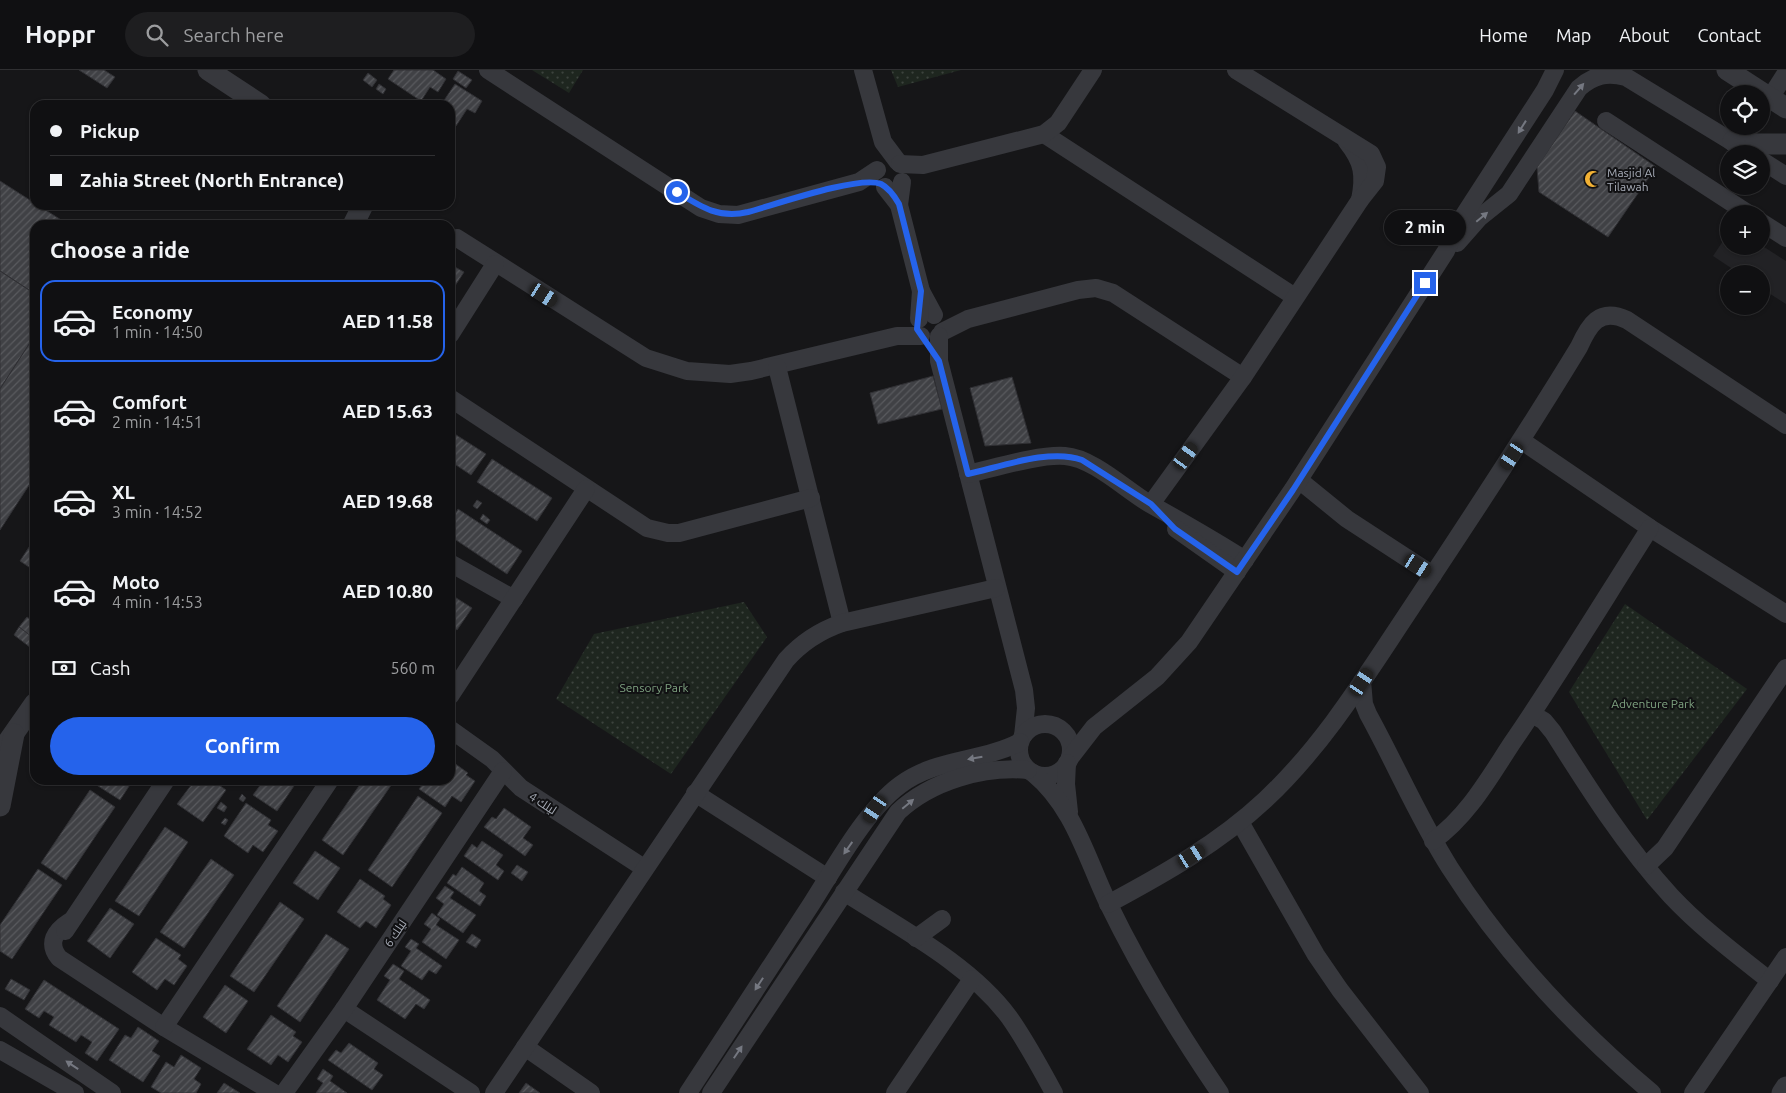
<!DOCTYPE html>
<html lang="en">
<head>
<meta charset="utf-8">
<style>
	:root { --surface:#101012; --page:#1e1e20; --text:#f1f3f6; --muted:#9c9d9f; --line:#303032; --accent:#2563eb }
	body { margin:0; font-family:Ubuntu,Cairo,sans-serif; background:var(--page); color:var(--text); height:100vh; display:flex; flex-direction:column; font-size:19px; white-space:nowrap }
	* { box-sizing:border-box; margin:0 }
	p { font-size:16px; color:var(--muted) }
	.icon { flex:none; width:28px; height:28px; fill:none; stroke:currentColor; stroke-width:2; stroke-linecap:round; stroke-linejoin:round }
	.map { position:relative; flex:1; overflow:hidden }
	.drawer { position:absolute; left:30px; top:150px; width:425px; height:565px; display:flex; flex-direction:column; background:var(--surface); border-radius:15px; box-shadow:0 1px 4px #0004,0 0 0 1px var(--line) }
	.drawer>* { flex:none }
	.banner { position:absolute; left:30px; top:30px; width:425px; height:110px; border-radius:15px; box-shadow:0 1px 4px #0004,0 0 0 1px var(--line); display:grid; align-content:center; height:110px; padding:0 20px; background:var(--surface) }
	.controls { position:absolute; left:1720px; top:15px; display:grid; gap:10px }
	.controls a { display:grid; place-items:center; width:50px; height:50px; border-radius:50%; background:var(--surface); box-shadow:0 1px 4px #0004,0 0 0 1px var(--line); font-size:25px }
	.end { position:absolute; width:22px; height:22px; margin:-11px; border:6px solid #2563eb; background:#fff; box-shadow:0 0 0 2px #fff }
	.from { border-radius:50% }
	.bubble { position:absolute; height:35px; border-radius:18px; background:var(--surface); box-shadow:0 1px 4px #0004,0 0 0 1px var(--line); font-size:16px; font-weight:700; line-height:35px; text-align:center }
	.car { position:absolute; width:15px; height:30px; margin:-15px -8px; border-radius:6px; box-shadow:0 0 4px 1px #0007; background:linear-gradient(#222 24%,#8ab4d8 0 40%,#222 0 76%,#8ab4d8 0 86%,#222 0) }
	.banner b { display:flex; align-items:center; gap:18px; height:48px; font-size:19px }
	.banner b+b { border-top:1px solid var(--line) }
	.banner i { width:12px; height:12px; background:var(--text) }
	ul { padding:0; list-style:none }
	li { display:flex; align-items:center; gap:15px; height:82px; margin:0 10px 8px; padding:0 10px; border:2px solid transparent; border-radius:15px }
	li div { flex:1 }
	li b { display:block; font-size:19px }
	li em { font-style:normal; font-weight:700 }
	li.current { border-color:var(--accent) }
	li>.icon { width:45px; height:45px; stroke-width:1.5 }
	h2 { padding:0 20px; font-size:22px; line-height:60px }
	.pay { display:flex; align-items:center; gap:12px; height:55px; padding:0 20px; font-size:19px }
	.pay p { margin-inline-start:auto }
	.button { display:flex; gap:10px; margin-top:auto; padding:10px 20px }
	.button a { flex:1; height:58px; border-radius:30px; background:var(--accent); color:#fff; font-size:20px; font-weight:700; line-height:58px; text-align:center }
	header { display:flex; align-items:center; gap:30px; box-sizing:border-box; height:70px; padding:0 25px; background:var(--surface); border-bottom:1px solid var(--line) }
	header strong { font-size:24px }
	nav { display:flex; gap:28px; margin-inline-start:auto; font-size:18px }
	.search { width:350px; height:45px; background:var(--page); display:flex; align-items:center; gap:12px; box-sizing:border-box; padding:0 18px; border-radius:28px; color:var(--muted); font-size:19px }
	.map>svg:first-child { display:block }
	.built { fill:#222225 }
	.green { fill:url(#green-dots) }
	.building { fill:url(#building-hatch); stroke:#303034 }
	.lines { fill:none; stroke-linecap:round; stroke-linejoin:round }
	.minor { stroke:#37383d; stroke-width:18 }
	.tertiary { stroke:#37383d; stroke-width:21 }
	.oneway { fill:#757881 }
	.route { stroke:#2563eb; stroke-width:6 }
	.labels { text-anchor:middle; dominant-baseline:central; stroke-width:4; stroke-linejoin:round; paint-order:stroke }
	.poi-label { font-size:12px; fill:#a8adb8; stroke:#111113; text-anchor:start }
	.park-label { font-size:12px; fill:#7fa381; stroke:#111113 }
	.street-label { font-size:12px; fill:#a8adb8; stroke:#111113 }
</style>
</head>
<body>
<header>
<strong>Hoppr</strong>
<div class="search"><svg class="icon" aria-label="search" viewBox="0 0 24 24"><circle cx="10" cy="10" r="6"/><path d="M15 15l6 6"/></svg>Search here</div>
<nav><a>Home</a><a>Map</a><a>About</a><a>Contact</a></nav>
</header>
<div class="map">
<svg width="1786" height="1023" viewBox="0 0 1786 1023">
	<defs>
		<pattern id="green-dots" width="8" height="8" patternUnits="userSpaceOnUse" patternTransform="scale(1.25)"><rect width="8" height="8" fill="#1e261f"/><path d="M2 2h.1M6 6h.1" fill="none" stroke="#3c433d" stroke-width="1.8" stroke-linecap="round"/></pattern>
		<pattern id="building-hatch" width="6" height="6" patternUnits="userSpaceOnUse" patternTransform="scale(1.25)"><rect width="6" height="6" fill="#404145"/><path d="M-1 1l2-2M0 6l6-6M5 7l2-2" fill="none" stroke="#595a5e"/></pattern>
	</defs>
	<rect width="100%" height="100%" fill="#161618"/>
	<polygon class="built" points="1729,162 1729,176 1761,175 1786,191 1786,234 1761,218 1761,204 1740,204 1713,186"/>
	<g class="green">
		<polygon points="532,0 583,0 569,23"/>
		<polygon points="891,0 961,0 898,17"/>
		<polygon points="744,532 767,567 671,704 556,629 594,564"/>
		<polygon points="1625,534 1747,619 1647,750 1569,622"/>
	</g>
	<g class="building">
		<polygon points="79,0 104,0 115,7 107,18"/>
		<polygon points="394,0 433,0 446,9 438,22 430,17 421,31 388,9"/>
		<polygon points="458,1 472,10 466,18 453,9"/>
		<polygon points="368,3 377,10 372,17 363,10"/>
		<polygon points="379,14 386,19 383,24 376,19"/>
		<polygon points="455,14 482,31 475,43 467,39 456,56 450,52 450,35 441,35"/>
		<polygon points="1575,41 1656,97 1608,167 1539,122 1537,97"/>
		<polygon points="0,111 69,155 35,155 35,224 0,201"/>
		<polygon points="453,196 464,202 451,222 450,200"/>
		<polygon points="0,201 35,224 35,265 0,319"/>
		<polygon points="35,265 35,406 0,460 0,319"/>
		<polygon points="933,306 942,339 878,354 870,323"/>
		<polygon points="1012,307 1031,373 985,376 970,318"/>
		<polygon points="450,361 486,384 471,405 450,391"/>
		<polygon points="492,389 552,428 537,451 477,412"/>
		<polygon points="477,430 482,433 477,439 473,436"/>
		<polygon points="458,439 522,481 507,504 450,466 450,452"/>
		<polygon points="483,444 490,450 487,454 480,449"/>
		<polygon points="35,468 35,501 20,491"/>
		<polygon points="450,524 472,538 457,560 450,555"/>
		<polygon points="27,547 35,553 33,568 19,557"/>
		<polygon points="19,557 35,569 35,581 14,565"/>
		<polygon points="450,690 468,703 466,705 475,711 461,732 452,726 445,737 419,719 426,710 450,710"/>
		<polygon points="97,710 133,710 120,730 95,714"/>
		<polygon points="195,710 212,710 226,720 203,752 177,734"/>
		<polygon points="264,710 298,710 277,741 253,725"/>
		<polygon points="363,710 394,711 343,785 322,770"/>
		<polygon points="90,720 115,737 66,810 41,793"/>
		<polygon points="242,724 246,728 243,732 239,729"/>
		<polygon points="418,726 442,743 392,817 368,800"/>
		<polygon points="221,732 227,737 224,742 217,738"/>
		<polygon points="246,733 271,750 268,755 278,761 263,782 253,775 248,783 224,766"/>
		<polygon points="504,738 531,757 523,768 533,775 525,786 484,757 492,747 496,749"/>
		<polygon points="225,748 228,750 225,755 221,753"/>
		<polygon points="165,757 188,772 139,846 115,831"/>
		<polygon points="482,771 503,785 496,795 504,801 498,810 464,786 472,774 477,778"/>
		<polygon points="315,781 340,798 318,830 293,813"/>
		<polygon points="211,789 234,805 184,878 160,862"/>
		<polygon points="517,795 528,802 522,811 511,803"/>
		<polygon points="462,797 484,813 479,821 486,826 480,836 447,813 453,804 456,806"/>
		<polygon points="38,799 62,815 12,889 0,881 0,855"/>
		<polygon points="360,809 385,826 383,829 391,835 376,858 366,851 360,858 337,842"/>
		<polygon points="445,816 454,822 450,828 476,845 463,863 437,845 444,834 436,828"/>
		<polygon points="280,832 304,849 254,922 230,906"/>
		<polygon points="110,838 134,854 110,888 87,871"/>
		<polygon points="432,843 440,849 436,855 459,870 446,889 422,872 431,859 424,854"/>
		<polygon points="326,864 349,879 300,952 277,936"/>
		<polygon points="472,864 481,870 476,878 466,872"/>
		<polygon points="156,868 181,885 178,889 187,896 174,915 165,909 157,920 132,902"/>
		<polygon points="411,869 419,874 416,878 442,896 436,904 429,900 422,910 401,896 411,881 405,877"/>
		<polygon points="393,894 404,901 399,909 430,930 424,939 416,934 405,949 377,930 390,910 384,906"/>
		<polygon points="11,909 30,920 24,930 5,919"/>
		<polygon points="44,910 119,959 97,991 85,983 92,972 81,965 76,972 49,955 54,947 44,941 39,948 25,939"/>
		<polygon points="225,915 248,931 226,963 203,947"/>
		<polygon points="271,945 296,962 293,966 302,972 288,992 278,985 271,995 247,979"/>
		<polygon points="138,957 159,971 152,981 160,986 143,1012 109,990 125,965 131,968"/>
		<polygon points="349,973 378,993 374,999 383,1005 372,1020 328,990 336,980 341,983"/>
		<polygon points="181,985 201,998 194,1009 201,1014 196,1023 161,1023 151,1017 166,992 174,997"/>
		<polygon points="323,999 333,1006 330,1011 347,1023 316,1023 323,1013 317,1009"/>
		<polygon points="224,1013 240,1023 217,1023"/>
		<polygon points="526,1013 540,1023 519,1023"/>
	</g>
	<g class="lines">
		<g class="minor">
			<polyline points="488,0 701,138 719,144 738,145 859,112 877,100"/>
			<polyline points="863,0 883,72 898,92"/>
			<polyline points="1770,28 1786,3"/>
			<polyline points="1606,51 1749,144"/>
			<polyline points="1044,64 1295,227"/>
			<path d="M1347,72C1363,92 1365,105 1360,130"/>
			<polyline points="1761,90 1786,106"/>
			<polyline points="900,94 923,95 1044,64 1058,53 1093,0"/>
			<polyline points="885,117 899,135 921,221 934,245"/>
			<polyline points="899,135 902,112"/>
			<polyline points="1761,152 1786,168"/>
			<polyline points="457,168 646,288 687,301 730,304 751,301 897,266 921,266"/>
			<path d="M1457,173L1479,148L1509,124L1579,18C1594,5 1607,2 1626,7L1744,79"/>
			<polyline points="919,249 921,221"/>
			<polyline points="942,262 968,249 1078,220 1096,218 1113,223 1243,307"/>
			<polyline points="450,265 495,194"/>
			<polyline points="939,266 939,291 1024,620 1026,638 1023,666"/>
			<polyline points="777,297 842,553"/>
			<polyline points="450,328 647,458 668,463 679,463 811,428"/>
			<polyline points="1522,371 1650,458 1786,544"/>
			<path d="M968,404C995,398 1039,384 1065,386C1093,388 1126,420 1150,434C1182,452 1214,470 1245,490"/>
			<polyline points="1299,410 1347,449 1433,505"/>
			<polyline points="1151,434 1243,307 1360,130 1375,111 1377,97 1371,84 1236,0"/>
			<polyline points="1176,459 1237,502"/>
			<polyline points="450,493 514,529"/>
			<path d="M1362,611L1364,634L1368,644C1396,695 1419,749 1450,798C1505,884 1575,958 1652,1023"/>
			<polyline points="450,626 586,419"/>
			<path d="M1532,644L1544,651L1553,662C1589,719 1625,776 1671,826C1701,858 1736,884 1770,911"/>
			<circle cx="1045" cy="680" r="26"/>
			<polyline points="450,659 492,689 521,718 644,798"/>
			<polyline points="1070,688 1094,657 1157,607 1189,572 1293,419 1446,181 1457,156 1545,20 1555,0"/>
			<polyline points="1067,693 1066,714 1069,742"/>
			<path d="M1033,703C1074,737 1086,787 1108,833C1140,899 1179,963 1220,1023"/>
			<polyline points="695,723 828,808"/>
			<polyline points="1240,752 1316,885 1340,920 1420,1023"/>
			<path d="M1433,771C1468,746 1489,708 1512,673C1560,603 1604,530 1650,458"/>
			<polyline points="1646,796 1665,778 1786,598"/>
			<path d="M844,822C898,857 970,894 1009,947C1026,971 1040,997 1054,1023"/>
			<path d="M1108,834C1164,804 1219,773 1265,730C1324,675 1367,604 1411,538C1468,452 1525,366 1579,277C1589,255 1599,237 1627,250L1786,355"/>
			<path d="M69,852C55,861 47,873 59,888L164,957L274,1023"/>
			<polyline points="65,861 166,710"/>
			<polyline points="916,868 942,849"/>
			<polyline points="344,939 471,1023"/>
			<polyline points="0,946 112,1023"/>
			<polyline points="164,957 330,710"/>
			<polyline points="525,977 591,1023"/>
			<polyline points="0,980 75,1023"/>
			<polyline points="284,1023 344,939 503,701"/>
			<path d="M494,1023L786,590C802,572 819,561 842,553L996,518"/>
			<path d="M688,1023C729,960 771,896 812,833C835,797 866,740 900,715C936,688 982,692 1020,672"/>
			<path d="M711,1023L898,742C931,711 983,696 1028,700"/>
			<polyline points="895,1023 972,909"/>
			<polyline points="1693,1023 1786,887"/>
		</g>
		<g class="tertiary">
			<polyline points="208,0 261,35"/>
			<polyline points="1727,0 1786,38"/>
			<polyline points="1733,71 1757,74 1786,74"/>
			<polyline points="353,155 363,135"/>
			<polyline points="5,676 35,633"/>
			<polyline points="0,736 14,664"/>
			<polyline points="1782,1023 1786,1017"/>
		</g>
	</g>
	<defs><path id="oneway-solid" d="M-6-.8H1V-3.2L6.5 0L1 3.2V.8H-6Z" transform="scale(1.25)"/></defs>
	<g class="oneway">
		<use href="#oneway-solid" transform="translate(1579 19) rotate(-49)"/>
		<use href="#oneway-solid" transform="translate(1522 57) rotate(122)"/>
		<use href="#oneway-solid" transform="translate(1482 147) rotate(-40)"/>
		<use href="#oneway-solid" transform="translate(975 688) rotate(170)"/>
		<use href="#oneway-solid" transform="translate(908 734) rotate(-40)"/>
		<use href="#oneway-solid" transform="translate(848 778) rotate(125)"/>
		<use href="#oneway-solid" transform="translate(759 914) rotate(123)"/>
		<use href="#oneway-solid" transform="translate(738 982) rotate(-56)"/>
		<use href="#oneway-solid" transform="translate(72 995) rotate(-146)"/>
	</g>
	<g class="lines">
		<path class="route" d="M677,122C701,137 719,149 748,142C774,135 859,105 881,114C889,118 895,127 899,134L921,221L917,259L939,291L968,404C1000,397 1050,378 1082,390L1151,434L1175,459L1237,502L1293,420L1425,213"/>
	</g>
	<defs>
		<g id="mosque-bare" transform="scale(1.35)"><path d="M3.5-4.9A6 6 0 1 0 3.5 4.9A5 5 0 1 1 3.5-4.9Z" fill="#f2b134" stroke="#111113" stroke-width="2.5" paint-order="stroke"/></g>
	</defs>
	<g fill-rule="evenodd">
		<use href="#mosque-bare" x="1593" y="109"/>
	</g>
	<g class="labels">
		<g class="poi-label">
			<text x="1607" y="102">Masjid Al<tspan x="1607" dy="14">Tilawah</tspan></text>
		</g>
		<g class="park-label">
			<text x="654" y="617">Sensory Park</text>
			<text x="1653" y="633">Adventure Park</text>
		</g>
		<g class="street-label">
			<text transform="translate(543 733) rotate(33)">ليلك 4</text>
			<text transform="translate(395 863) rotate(-56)">ليلك 6</text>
		</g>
	</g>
</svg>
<div class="controls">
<a><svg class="icon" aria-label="locate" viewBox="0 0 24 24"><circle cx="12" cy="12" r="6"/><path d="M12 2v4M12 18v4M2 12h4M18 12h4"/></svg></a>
<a><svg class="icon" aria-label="layers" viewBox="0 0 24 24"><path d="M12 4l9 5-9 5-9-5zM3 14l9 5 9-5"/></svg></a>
<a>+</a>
<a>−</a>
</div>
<i class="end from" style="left:677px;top:122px"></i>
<i class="end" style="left:1425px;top:213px"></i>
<div class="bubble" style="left:1384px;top:140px;width:82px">2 min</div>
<i class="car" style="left:544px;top:225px;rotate:122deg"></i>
<i class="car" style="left:1186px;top:386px;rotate:36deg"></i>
<i class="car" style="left:1512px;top:386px;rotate:213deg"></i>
<i class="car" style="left:1418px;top:496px;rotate:123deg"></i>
<i class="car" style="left:1362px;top:612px;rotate:34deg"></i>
<i class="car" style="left:875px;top:739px;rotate:214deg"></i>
<i class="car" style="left:1192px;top:786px;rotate:57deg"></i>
<div class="banner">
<b><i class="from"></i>Pickup</b>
<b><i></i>Zahia Street (North Entrance)</b>
</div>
<section class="drawer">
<h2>Choose a ride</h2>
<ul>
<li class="current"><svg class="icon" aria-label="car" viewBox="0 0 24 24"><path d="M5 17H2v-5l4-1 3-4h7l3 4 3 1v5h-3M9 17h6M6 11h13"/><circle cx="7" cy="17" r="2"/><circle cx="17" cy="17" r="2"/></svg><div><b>Economy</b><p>1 min · 14:50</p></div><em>AED 11.58</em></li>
<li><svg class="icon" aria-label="car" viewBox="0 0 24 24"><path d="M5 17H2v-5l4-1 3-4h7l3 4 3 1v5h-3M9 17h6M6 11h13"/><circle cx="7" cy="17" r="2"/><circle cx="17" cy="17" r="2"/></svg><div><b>Comfort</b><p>2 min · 14:51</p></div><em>AED 15.63</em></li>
<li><svg class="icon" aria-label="car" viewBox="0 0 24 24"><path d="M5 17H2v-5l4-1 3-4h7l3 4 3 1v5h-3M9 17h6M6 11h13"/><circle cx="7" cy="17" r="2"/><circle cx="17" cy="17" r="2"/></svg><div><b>XL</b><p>3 min · 14:52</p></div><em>AED 19.68</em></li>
<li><svg class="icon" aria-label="car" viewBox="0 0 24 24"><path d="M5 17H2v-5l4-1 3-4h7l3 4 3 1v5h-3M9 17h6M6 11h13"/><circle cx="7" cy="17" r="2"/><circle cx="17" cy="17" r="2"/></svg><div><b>Moto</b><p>4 min · 14:53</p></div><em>AED 10.80</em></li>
</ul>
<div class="pay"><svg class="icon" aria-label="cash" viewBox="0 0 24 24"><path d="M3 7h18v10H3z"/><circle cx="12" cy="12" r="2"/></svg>Cash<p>560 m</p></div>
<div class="button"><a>Confirm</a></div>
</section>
</div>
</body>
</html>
